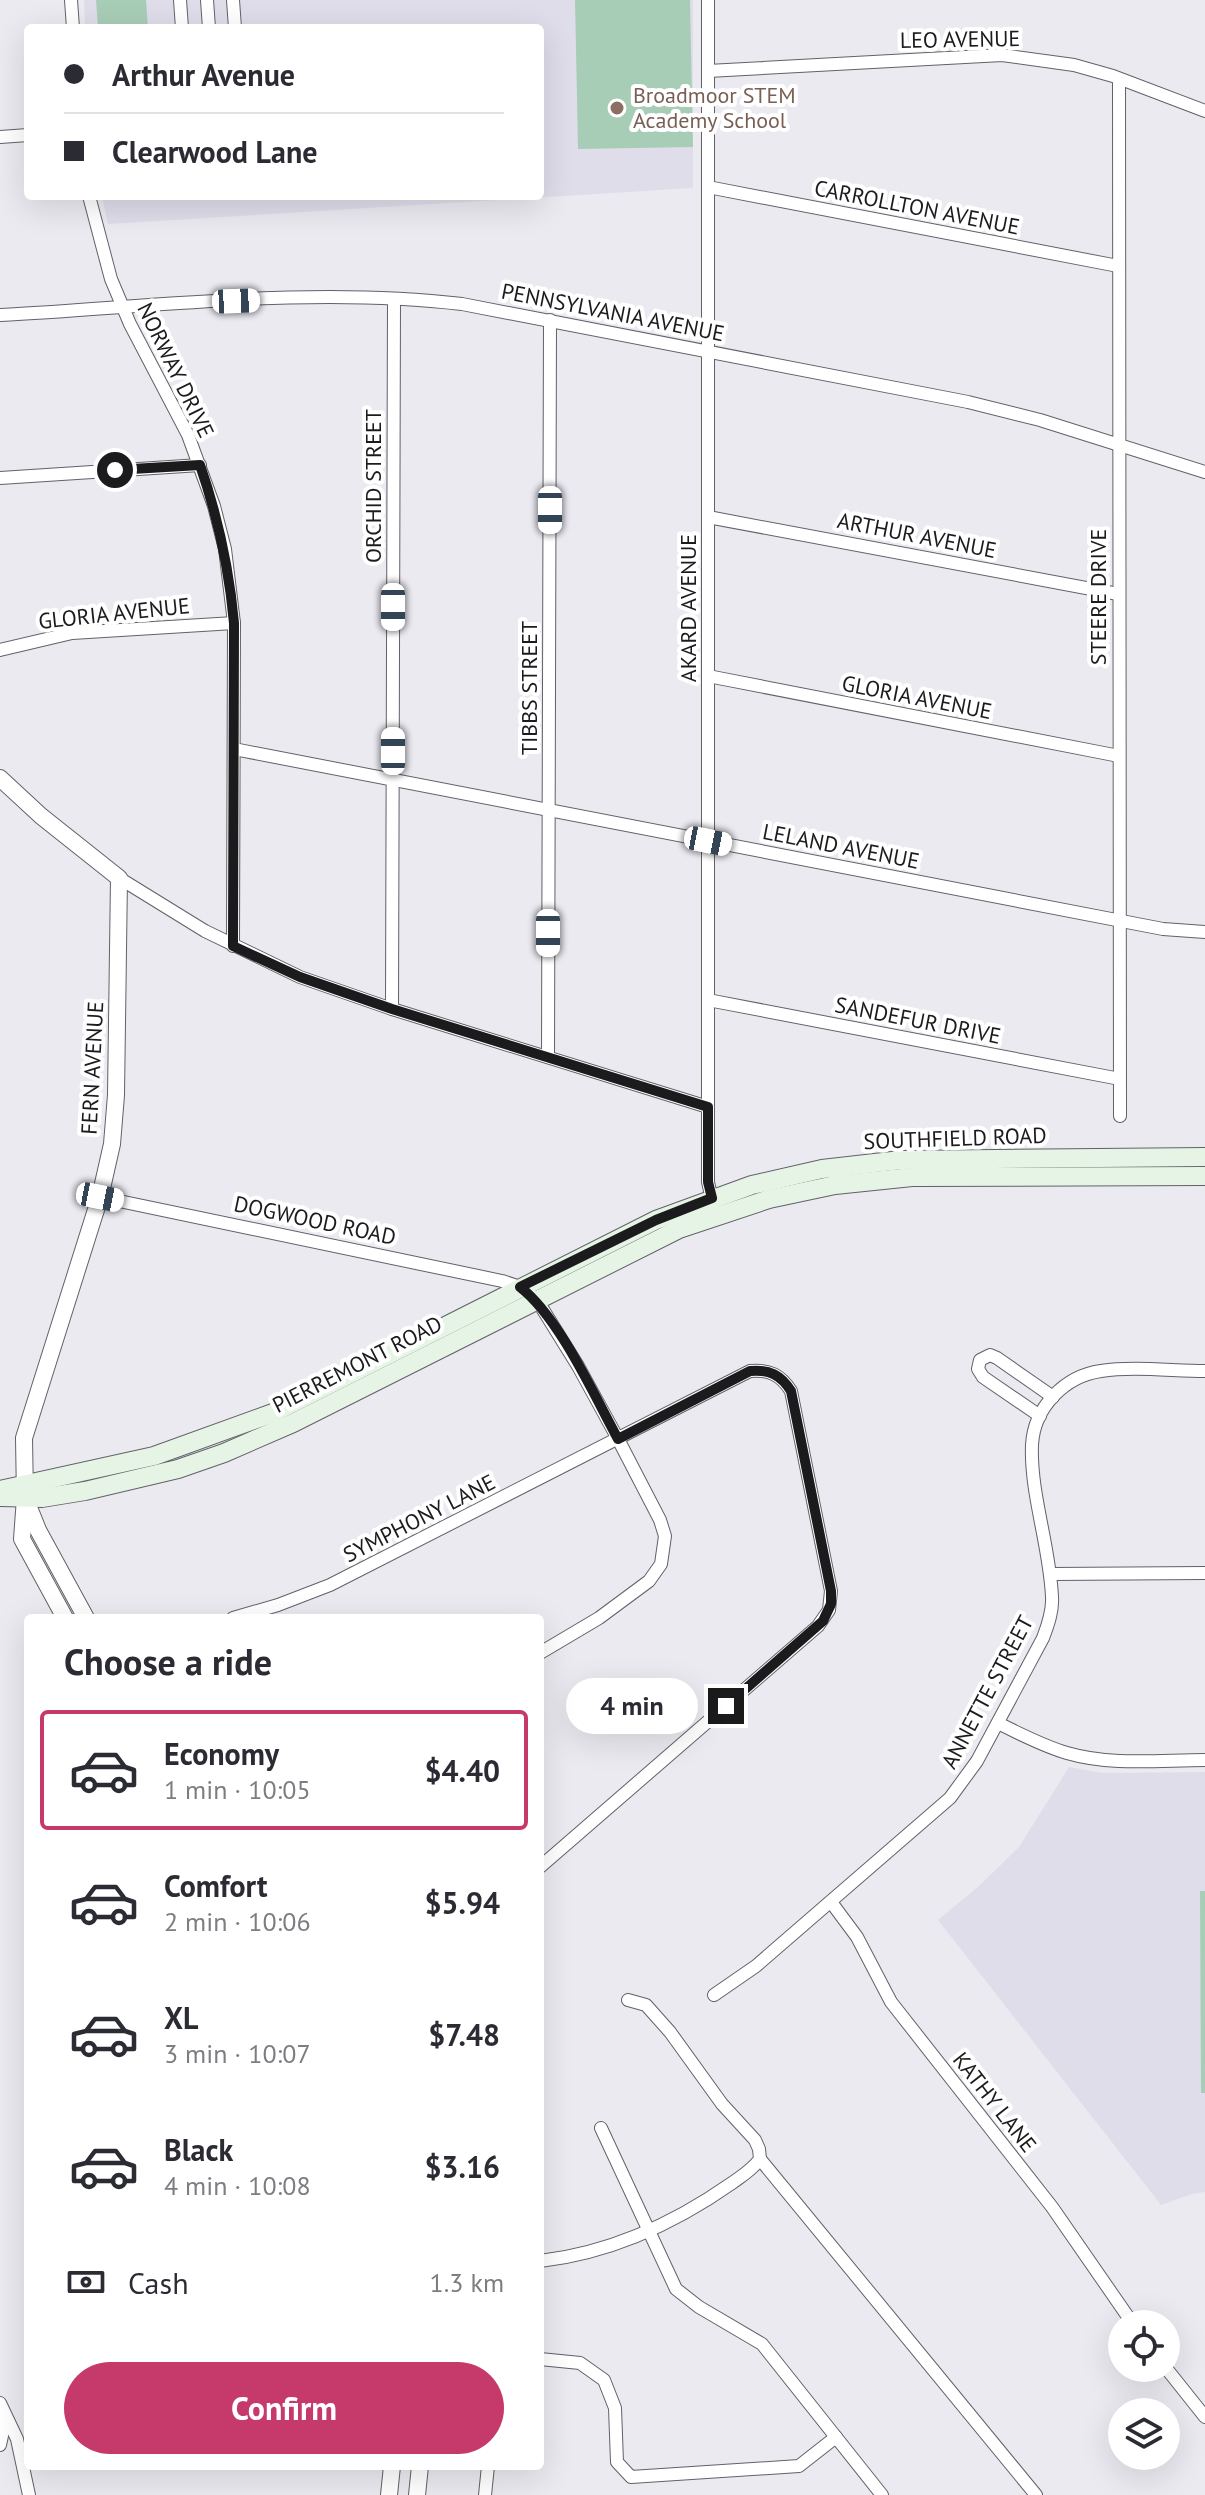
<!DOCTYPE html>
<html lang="en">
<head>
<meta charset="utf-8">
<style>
	:root { --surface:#fff; --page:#f7f7f7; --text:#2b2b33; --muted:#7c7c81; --line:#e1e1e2; --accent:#c5396b }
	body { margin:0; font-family:"PT Sans",sans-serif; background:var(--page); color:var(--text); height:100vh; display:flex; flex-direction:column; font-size:30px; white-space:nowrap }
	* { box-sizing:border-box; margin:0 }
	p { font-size:26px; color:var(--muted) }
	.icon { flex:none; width:44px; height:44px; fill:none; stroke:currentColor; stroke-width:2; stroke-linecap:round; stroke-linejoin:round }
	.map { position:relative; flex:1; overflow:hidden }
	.drawer { position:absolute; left:24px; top:1614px; width:520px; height:856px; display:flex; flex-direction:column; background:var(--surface); border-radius:8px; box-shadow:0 8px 32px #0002 }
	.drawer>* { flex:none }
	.hud { position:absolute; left:24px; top:24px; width:520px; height:176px; border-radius:8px; box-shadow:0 8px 32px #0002; display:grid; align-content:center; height:176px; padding:0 40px; background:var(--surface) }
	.controls { position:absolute; left:1108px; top:2310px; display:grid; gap:16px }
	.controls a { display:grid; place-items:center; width:72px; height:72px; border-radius:50%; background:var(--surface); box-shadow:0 8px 32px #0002; font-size:40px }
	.end { position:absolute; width:36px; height:36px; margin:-18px; border:10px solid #1b1b1d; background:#fff; box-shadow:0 0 0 4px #fff }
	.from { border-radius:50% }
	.bubble { position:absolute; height:56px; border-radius:28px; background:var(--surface); box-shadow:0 8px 32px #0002; font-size:26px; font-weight:700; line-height:56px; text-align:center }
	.car { position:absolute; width:24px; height:48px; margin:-24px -12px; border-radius:10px; box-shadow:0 0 6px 2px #0007; background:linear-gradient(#fff 24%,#345 0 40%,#fff 0 76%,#345 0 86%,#fff 0) }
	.hud b { display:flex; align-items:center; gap:28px; height:76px; font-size:30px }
	.hud b+b { border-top:2px solid var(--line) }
	.hud i { width:20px; height:20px; background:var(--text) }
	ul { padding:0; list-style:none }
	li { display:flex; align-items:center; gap:24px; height:120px; margin:0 16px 12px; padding:0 24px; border:4px solid transparent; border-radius:8px }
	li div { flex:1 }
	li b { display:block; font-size:30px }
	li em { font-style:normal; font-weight:700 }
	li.selected { border-color:var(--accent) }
	li>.icon { width:72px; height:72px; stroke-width:1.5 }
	h2 { padding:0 40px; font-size:36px; line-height:96px }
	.pay { display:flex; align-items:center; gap:20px; height:88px; padding:0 40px; font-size:30px }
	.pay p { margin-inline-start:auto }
	.primary-button { display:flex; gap:16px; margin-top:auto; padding:16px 40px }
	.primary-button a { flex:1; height:92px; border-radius:48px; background:var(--accent); color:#fff; font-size:32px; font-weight:700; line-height:92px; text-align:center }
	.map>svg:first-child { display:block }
	.built { fill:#e0ddeb }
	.green { fill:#a8cdb7 }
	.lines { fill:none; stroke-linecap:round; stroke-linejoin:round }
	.minor-casing { stroke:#626167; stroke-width:14 }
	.tertiary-casing { stroke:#626167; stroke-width:18 }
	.secondary-casing { stroke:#626167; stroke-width:20 }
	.minor { stroke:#fff; stroke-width:12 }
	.tertiary { stroke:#fff; stroke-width:16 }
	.secondary { stroke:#e5f4e4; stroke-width:18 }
	.route { stroke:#1b1b1d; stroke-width:10 }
	.education-dot { fill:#8d6e63; stroke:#fff; stroke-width:3 }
	.labels { text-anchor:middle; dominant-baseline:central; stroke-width:8; stroke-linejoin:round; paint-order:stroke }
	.street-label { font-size:22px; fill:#1b1b1d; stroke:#fff }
	.education-label { font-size:22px; fill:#785e54; stroke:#fff; text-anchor:start }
</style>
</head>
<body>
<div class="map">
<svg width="1205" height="2495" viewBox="0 0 1205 2495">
	<rect width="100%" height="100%" fill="#ebeaf1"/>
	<g class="built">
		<polygon points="84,0 693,0 693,188 108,224 102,196 540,196 540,28 85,28"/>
		<polygon points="1069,1767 1103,1773 1205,1772 1205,2192 1192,2194 1161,2205 938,1920 980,1885 1019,1847"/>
	</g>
	<g class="green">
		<polygon points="96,0 146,0 148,28 98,28"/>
		<polygon points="575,0 690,0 693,147 578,149"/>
		<polygon points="1200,1891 1205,1891 1205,2093 1201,2093"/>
	</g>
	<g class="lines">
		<g class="minor-casing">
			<g id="minor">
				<polyline points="71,0 73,28"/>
				<polyline points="180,0 182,28"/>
				<polyline points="207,0 209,28"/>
				<polyline points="233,0 235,28"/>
				<polyline points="708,0 708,1182 713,1204"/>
				<polyline points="708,71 1002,55 1074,65 1113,76 1205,111"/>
				<polyline points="1119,79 1120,1116"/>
				<polyline points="0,137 28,135"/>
				<polyline points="708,187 1118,266"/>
				<polyline points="89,196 111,279 130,324 188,435 214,506 225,549 234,623 233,946"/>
				<path d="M0,315C153,307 309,286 462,304L968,402L1040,420L1205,472"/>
				<polyline points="0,478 200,465"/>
				<polyline points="708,517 1118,594"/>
				<polyline points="0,650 72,633 234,623"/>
				<polyline points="708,676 1119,756"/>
				<polyline points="234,749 1163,929 1205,932"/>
				<polyline points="119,878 205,931 300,977 392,1009 708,1107"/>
				<polyline points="708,1000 1120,1079"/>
				<polyline points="392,1009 394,299"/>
				<polyline points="548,1057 550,320"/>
				<polyline points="100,1197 502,1281 520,1287 537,1300 578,1366 618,1439 660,1520 665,1536 661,1564 649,1581 599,1618 540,1653"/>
				<polyline points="1040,1416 983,1377 978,1369 980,1360 990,1355 997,1358 1053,1397"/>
				<polyline points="1050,1574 1205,1573"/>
				<path d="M233,1618L278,1605L330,1585L750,1371C769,1369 781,1375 791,1391L831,1591L829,1610L818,1626L540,1867"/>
				<path d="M998,1723C1020,1734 1043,1746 1067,1753C1111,1766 1160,1760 1205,1760"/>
				<polyline points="831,1902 857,1937 891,2002 1052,2207 1133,2324"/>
				<path d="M714,1995L756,1966L950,1798L977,1761L1043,1638C1048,1625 1053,1611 1052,1597C1050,1547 1030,1493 1032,1445C1034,1407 1065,1376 1101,1371C1133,1366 1173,1371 1205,1371"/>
				<polyline points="601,2128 676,2289 699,2307 762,2344 882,2495"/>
				<polyline points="760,2159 1036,2495"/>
				<path d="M540,2261C610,2253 675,2223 732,2183C743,2175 752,2170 760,2159L759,2149L755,2140L722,2104L670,2032L646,2005L628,2000"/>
				<polyline points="540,2359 580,2363 604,2380 615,2408 617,2462 631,2477 799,2466 836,2437"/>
				<polyline points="1166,2368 1205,2417"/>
				<polyline points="0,2403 17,2439 29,2495"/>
				<polyline points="0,2445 6,2417"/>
				<polyline points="485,2495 488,2466"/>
			</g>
		</g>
		<g class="tertiary-casing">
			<g id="tertiary">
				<polyline points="0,778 41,816 119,878 116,1095 112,1144 100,1197 24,1438 25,1498 22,1539 65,1618"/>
				<polyline points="26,1500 38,1530 86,1618"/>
				<polyline points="389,2495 392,2466"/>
				<polyline points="417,2495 420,2466"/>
			</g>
		</g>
		<g class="secondary-casing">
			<g id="secondary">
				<polyline points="0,1490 154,1456 273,1413 656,1220 752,1185 822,1169 901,1160 1205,1157"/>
				<polyline points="0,1497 42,1498 85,1491 178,1469 224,1453 293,1423 679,1229 769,1199 835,1185 912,1177 1205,1176"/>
			</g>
		</g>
		<use href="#minor" class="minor"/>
		<use href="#tertiary" class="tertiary"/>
		<use href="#secondary" class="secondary"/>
	</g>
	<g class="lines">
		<path class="route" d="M115,470L200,465C218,517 229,568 234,623L233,946L300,977L392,1009L708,1107V1182L712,1198L656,1220L520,1287C559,1317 594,1395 618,1439L750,1371C769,1369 781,1375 791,1391L831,1591V1604L823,1621L726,1706"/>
	</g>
	<circle class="education-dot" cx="617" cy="108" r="8"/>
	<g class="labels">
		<g class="street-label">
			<text transform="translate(960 39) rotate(-1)">LEO AVENUE</text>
			<text transform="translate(917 207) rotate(11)">CARROLLTON AVENUE</text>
			<text transform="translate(613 312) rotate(11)">PENNSYLVANIA AVENUE</text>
			<text transform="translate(176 370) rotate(64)">NORWAY DRIVE</text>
			<text transform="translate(373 486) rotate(-90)">ORCHID STREET</text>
			<text transform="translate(917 535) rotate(11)">ARTHUR AVENUE</text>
			<text transform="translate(1098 597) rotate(-90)">STEERE DRIVE</text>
			<text transform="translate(688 608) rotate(-90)">AKARD AVENUE</text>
			<text transform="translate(114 613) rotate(-6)">GLORIA AVENUE</text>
			<text transform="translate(529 688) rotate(-90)">TIBBS STREET</text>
			<text transform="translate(917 697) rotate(11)">GLORIA AVENUE</text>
			<text transform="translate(841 846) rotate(11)">LELAND AVENUE</text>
			<text transform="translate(918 1020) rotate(11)">SANDEFUR DRIVE</text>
			<text transform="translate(92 1068) rotate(-87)">FERN AVENUE</text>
			<text transform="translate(955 1138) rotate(-2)">SOUTHFIELD ROAD</text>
			<text transform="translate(315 1220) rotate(12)">DOGWOOD ROAD</text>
			<text transform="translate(357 1364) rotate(-27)">PIERREMONT ROAD</text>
			<text transform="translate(419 1518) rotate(-27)">SYMPHONY LANE</text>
			<text transform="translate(987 1692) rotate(-62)">ANNETTE STREET</text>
			<text transform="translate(995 2102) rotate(52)">KATHY LANE</text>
		</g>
		<g class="education-label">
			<text x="633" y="95">Broadmoor STEM<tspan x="633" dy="25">Academy School</tspan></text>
		</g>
	</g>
</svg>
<div class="controls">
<a><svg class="icon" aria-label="locate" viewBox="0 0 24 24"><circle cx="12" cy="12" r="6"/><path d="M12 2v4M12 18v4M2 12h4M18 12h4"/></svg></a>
<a><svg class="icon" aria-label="layers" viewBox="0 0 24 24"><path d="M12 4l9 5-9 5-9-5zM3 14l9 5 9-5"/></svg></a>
</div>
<i class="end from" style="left:115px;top:470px"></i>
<i class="end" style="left:726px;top:1706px"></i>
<div class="bubble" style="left:566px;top:1678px;width:132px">4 min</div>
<i class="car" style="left:236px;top:301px;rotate:88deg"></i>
<i class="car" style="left:550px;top:510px;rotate:180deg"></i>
<i class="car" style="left:393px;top:607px;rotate:180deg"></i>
<i class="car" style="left:393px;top:751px;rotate:0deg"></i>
<i class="car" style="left:708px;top:841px;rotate:101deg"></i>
<i class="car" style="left:548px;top:933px;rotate:180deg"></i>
<i class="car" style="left:100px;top:1197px;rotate:101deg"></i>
<div class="hud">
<b><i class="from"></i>Arthur Avenue</b>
<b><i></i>Clearwood Lane</b>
</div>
<section class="drawer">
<h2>Choose a ride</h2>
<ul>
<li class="selected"><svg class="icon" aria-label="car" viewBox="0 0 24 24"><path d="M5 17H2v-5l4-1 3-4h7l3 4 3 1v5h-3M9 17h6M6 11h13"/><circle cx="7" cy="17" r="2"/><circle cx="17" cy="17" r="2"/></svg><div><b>Economy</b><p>1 min · 10:05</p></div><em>$4.40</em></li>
<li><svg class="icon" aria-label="car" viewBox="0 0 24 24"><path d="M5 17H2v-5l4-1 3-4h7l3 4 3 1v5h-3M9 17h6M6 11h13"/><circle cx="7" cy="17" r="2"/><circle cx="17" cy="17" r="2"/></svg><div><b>Comfort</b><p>2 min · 10:06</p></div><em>$5.94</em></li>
<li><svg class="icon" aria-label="car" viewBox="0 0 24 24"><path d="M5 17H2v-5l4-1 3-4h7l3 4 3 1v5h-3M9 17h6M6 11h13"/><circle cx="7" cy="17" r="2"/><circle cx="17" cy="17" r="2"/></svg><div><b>XL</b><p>3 min · 10:07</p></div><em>$7.48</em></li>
<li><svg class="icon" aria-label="car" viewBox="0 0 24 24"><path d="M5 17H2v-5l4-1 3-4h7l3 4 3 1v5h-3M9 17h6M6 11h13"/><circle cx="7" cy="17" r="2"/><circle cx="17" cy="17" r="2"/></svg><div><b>Black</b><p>4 min · 10:08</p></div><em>$3.16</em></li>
</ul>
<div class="pay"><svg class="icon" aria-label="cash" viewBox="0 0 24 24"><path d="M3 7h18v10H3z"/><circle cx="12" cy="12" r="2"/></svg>Cash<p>1.3 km</p></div>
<div class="primary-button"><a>Confirm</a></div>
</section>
</div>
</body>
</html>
